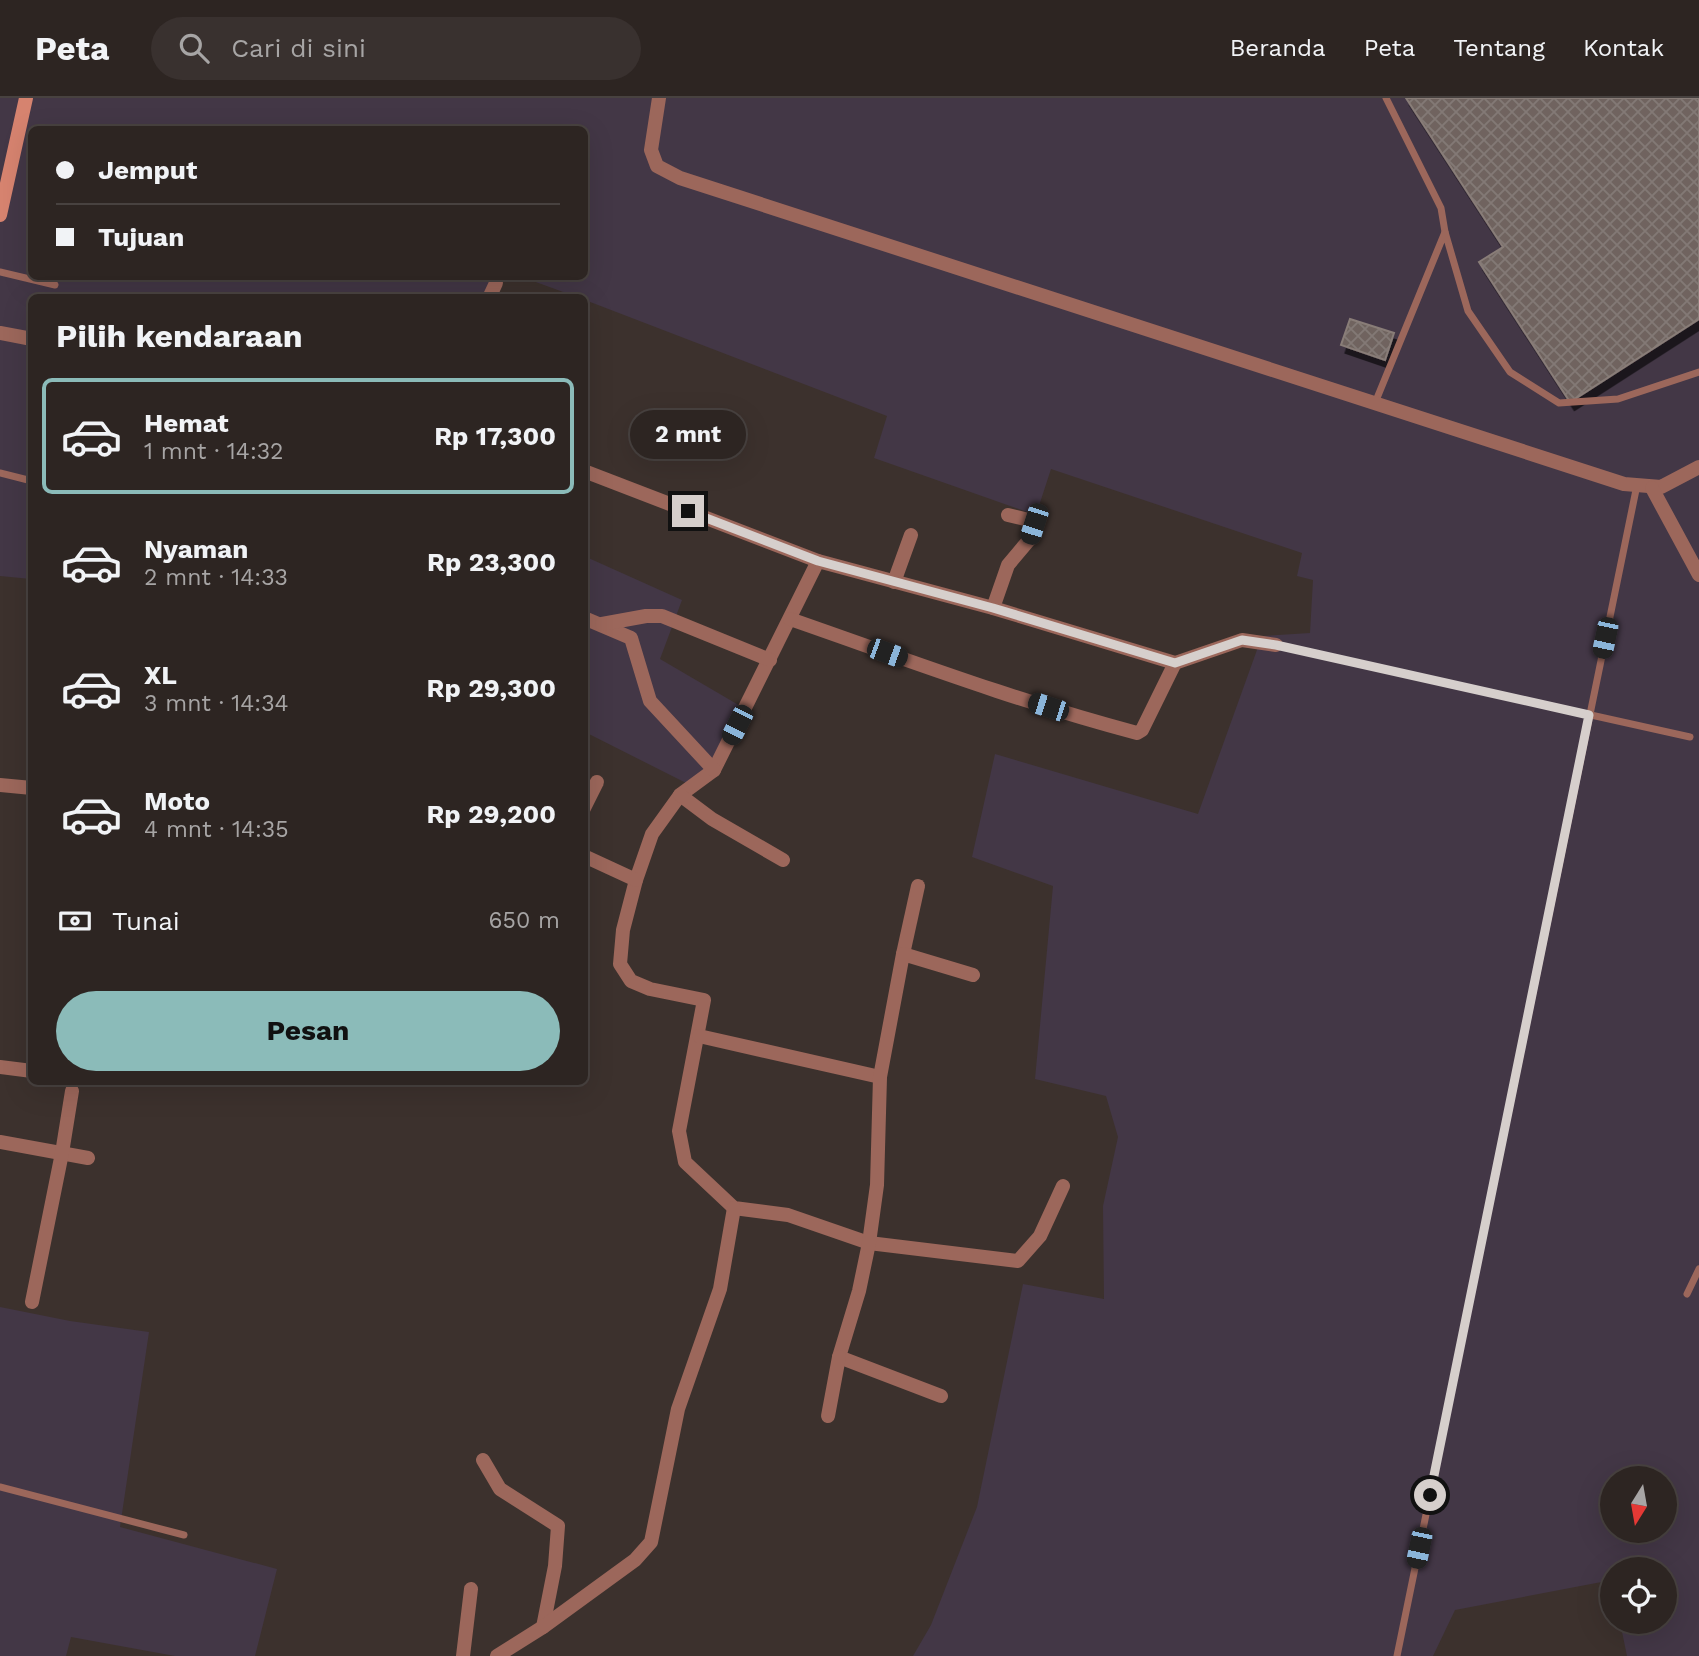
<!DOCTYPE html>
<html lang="id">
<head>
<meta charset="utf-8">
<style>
	:root { --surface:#2d2522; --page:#39312f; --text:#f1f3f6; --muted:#a7a5a5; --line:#484240; --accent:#8bbbb9 }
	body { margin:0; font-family:"Work Sans",sans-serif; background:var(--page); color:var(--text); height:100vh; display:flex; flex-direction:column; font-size:26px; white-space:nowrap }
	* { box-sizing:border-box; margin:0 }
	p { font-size:23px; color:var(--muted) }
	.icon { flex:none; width:38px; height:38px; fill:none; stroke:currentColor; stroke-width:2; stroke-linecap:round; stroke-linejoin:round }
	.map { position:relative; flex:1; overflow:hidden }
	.sheet { position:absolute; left:28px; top:196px; width:560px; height:791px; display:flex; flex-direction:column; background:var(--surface); border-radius:10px; box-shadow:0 7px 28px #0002,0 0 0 2px var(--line) }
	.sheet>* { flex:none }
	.guide { position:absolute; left:28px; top:28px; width:560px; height:154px; border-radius:10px; box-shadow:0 7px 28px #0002,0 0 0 2px var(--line); display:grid; align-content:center; height:154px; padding:0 28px; background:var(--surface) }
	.needle { width:46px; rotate:191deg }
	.fabs { position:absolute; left:1600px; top:1368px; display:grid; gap:14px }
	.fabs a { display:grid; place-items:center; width:77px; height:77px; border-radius:50%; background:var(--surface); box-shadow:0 7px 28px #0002,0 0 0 2px var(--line); font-size:35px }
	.end { position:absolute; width:32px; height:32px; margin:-16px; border:9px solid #d6cfcc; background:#111; box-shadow:0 0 0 4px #111 }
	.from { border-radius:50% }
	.bubble { position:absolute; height:49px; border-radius:24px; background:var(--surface); box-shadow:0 7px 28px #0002,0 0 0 2px var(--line); font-size:23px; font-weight:700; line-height:49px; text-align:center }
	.car { position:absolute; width:21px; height:42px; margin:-21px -10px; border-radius:9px; box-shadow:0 0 5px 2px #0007; background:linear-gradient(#222 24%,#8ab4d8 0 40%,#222 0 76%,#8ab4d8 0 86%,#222 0) }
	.guide b { display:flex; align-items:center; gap:24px; height:66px; font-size:26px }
	.guide b+b { border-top:2px solid var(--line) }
	.guide i { width:18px; height:18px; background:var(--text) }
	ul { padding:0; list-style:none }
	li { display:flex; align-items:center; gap:21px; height:116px; margin:0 14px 10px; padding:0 14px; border:4px solid transparent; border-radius:10px }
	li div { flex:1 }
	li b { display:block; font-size:26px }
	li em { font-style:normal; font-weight:700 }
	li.selected { border-color:var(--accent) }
	li>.icon { width:63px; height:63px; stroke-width:1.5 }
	h2 { padding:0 28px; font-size:32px; line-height:84px }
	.pay { display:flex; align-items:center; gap:18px; height:77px; padding:0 28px; font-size:26px }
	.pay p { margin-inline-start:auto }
	.button { display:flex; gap:14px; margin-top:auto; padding:14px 28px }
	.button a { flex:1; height:80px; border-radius:42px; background:var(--accent); color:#111; font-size:28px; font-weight:700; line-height:80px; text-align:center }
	header { display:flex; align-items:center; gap:42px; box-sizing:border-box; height:98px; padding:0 35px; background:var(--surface); border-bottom:2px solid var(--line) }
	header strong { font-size:33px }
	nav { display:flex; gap:38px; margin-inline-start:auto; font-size:24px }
	.search { width:490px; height:63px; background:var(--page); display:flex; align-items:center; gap:18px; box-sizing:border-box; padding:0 24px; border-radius:38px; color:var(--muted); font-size:26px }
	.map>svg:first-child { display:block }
	.industrial { fill:#433746; fill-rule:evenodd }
	.building { fill:url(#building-cross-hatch); stroke:#897d78; stroke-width:2; filter:url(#shadow) }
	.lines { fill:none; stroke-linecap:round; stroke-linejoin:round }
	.lane { stroke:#9c675b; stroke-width:7 }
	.street { stroke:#9c675b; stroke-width:14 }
	.secondary { stroke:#d6836f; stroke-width:14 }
	.route { stroke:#d6cfcc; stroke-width:9 }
</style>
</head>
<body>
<header>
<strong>Peta</strong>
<div class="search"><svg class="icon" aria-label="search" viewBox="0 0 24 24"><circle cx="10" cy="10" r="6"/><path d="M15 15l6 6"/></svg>Cari di sini</div>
<nav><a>Beranda</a><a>Peta</a><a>Tentang</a><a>Kontak</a></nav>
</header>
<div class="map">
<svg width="1699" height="1558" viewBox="0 0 1699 1558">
	<defs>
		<pattern id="building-cross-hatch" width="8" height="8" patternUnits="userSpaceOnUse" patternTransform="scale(1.75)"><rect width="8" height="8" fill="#6f645f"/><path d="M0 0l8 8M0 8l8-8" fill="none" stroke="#837975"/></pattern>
		<filter id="shadow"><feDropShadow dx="4.5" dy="8" stdDeviation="0" flood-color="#0009"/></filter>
	</defs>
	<rect width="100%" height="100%" fill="#3c312d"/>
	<g class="industrial">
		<path d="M0,0H1699V1558H1627L1620,1524H1664V1472H1612V1482L1455,1512L1433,1558H913L931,1527L977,1409L1023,1186L1104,1201L1103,1108L1118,1039L1106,998L1035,981L1053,788L972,759L995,656L1198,716L1262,538L1310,535L1313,482L1297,478L1302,455L1051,371L1036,417L874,360L887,318L585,202L584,200L577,199L522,179L584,178V32H32V178L506,179L492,200H32L31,481L0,478ZM1612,1381H1664V1433H1612Z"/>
		<polygon points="584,458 682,502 660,561 742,609 696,690 585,634"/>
		<polygon points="0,1209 70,1223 149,1234 120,1429 277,1471 255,1558 175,1558 71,1539 66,1558 0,1558"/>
	</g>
	<g class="building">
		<polygon points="1406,0 1699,0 1699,221 1570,304 1479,164 1503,149"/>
		<polygon points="1350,221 1394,235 1385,262 1341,247"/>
	</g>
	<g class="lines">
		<g class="lane">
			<polyline points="1386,0 1441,110 1445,134"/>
			<polyline points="0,174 55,187"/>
			<polyline points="1375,305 1445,134 1468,213 1510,274 1559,305 1618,301 1699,274"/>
			<polyline points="0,375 32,383"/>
			<polyline points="1276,547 1690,639"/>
			<polyline points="1687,1196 1699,1171"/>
			<polyline points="0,1389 184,1437"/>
			<polyline points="1397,1558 1637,387"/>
		</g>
		<g class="street">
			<polyline points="659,0 651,52 657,68 680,80 1624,386 1661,389 1699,369"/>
			<polyline points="489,200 496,185"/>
			<polyline points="0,235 32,241"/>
			<polyline points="584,373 818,463 993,510 1175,565 1242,542 1276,547"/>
			<polyline points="1652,390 1699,477"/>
			<polyline points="818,463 714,672 680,697 652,736 636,782 623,832 620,866 631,883 650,891 704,902 679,1033 685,1064 734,1110 788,1117 869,1145 1018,1163 1040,1138 1063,1088"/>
			<polyline points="894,484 911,437"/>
			<polyline points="993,510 1008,467 1029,442 1034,426 1033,423 1008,417"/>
			<polyline points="584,520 631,540 650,603 714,672"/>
			<path d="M790,521C905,561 1019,604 1137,635L1142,632L1175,565"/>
			<polyline points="602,526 646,518 662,518 770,562"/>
			<polyline points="0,687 32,690"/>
			<polyline points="680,697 712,721 783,762"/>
			<polyline points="584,710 597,684"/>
			<polyline points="584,758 636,782"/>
			<polyline points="903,856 918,788"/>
			<polyline points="699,938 880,979"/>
			<polyline points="0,969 32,973"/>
			<polyline points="0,1044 88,1060"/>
			<polyline points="32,1204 62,1055 72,993"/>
			<polyline points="941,1298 839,1259 859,1193 869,1145 877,1087 880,979 903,856 973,877"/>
			<polyline points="828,1318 839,1259"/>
			<polyline points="483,1362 500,1391 558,1428 555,1468 543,1529"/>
			<polyline points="463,1558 471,1491"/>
			<polyline points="497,1558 543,1529 635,1462 651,1444 678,1311 720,1191 734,1110"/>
		</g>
		<polyline class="secondary" points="0,117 26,0"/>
	</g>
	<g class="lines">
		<polyline class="route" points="688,413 818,463 993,510 1175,565 1242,542 1276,547 1589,617 1430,1397"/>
	</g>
</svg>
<div class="fabs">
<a><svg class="needle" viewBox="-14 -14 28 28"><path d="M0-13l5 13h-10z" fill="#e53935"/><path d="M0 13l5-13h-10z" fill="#a7a5a5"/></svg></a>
<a><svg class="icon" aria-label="locate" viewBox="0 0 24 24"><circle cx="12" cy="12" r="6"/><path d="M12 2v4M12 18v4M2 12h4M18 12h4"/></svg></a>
</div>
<i class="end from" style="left:1430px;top:1397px"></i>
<i class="end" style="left:688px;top:413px"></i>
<div class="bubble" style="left:630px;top:312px;width:116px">2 mnt</div>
<i class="car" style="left:1034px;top:426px;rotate:198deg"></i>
<i class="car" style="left:1605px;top:540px;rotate:192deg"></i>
<i class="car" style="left:887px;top:555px;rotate:110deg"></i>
<i class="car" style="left:1048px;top:609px;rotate:288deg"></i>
<i class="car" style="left:737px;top:627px;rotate:207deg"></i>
<i class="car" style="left:1419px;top:1450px;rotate:192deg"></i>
<div class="guide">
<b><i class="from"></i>Jemput</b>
<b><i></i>Tujuan</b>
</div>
<section class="sheet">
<h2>Pilih kendaraan</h2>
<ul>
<li class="selected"><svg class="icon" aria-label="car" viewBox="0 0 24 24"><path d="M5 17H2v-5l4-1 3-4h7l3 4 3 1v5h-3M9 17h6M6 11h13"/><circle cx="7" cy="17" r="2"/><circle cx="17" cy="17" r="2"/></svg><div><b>Hemat</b><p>1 mnt · 14:32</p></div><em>Rp 17,300</em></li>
<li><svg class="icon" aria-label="car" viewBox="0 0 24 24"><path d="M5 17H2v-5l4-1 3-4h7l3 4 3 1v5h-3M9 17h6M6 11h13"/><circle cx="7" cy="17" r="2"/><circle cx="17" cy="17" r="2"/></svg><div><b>Nyaman</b><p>2 mnt · 14:33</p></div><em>Rp 23,300</em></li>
<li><svg class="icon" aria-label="car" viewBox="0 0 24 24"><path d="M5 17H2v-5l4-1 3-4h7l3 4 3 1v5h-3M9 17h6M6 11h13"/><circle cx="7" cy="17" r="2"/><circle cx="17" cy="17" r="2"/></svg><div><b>XL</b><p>3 mnt · 14:34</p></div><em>Rp 29,300</em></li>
<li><svg class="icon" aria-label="car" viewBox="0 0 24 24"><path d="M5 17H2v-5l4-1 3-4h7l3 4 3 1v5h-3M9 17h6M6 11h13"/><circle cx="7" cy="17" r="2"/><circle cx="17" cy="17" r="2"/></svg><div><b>Moto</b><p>4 mnt · 14:35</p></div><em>Rp 29,200</em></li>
</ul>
<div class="pay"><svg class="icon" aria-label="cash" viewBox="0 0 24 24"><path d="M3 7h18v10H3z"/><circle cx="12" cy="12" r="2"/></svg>Tunai<p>650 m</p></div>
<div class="button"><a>Pesan</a></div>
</section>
</div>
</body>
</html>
